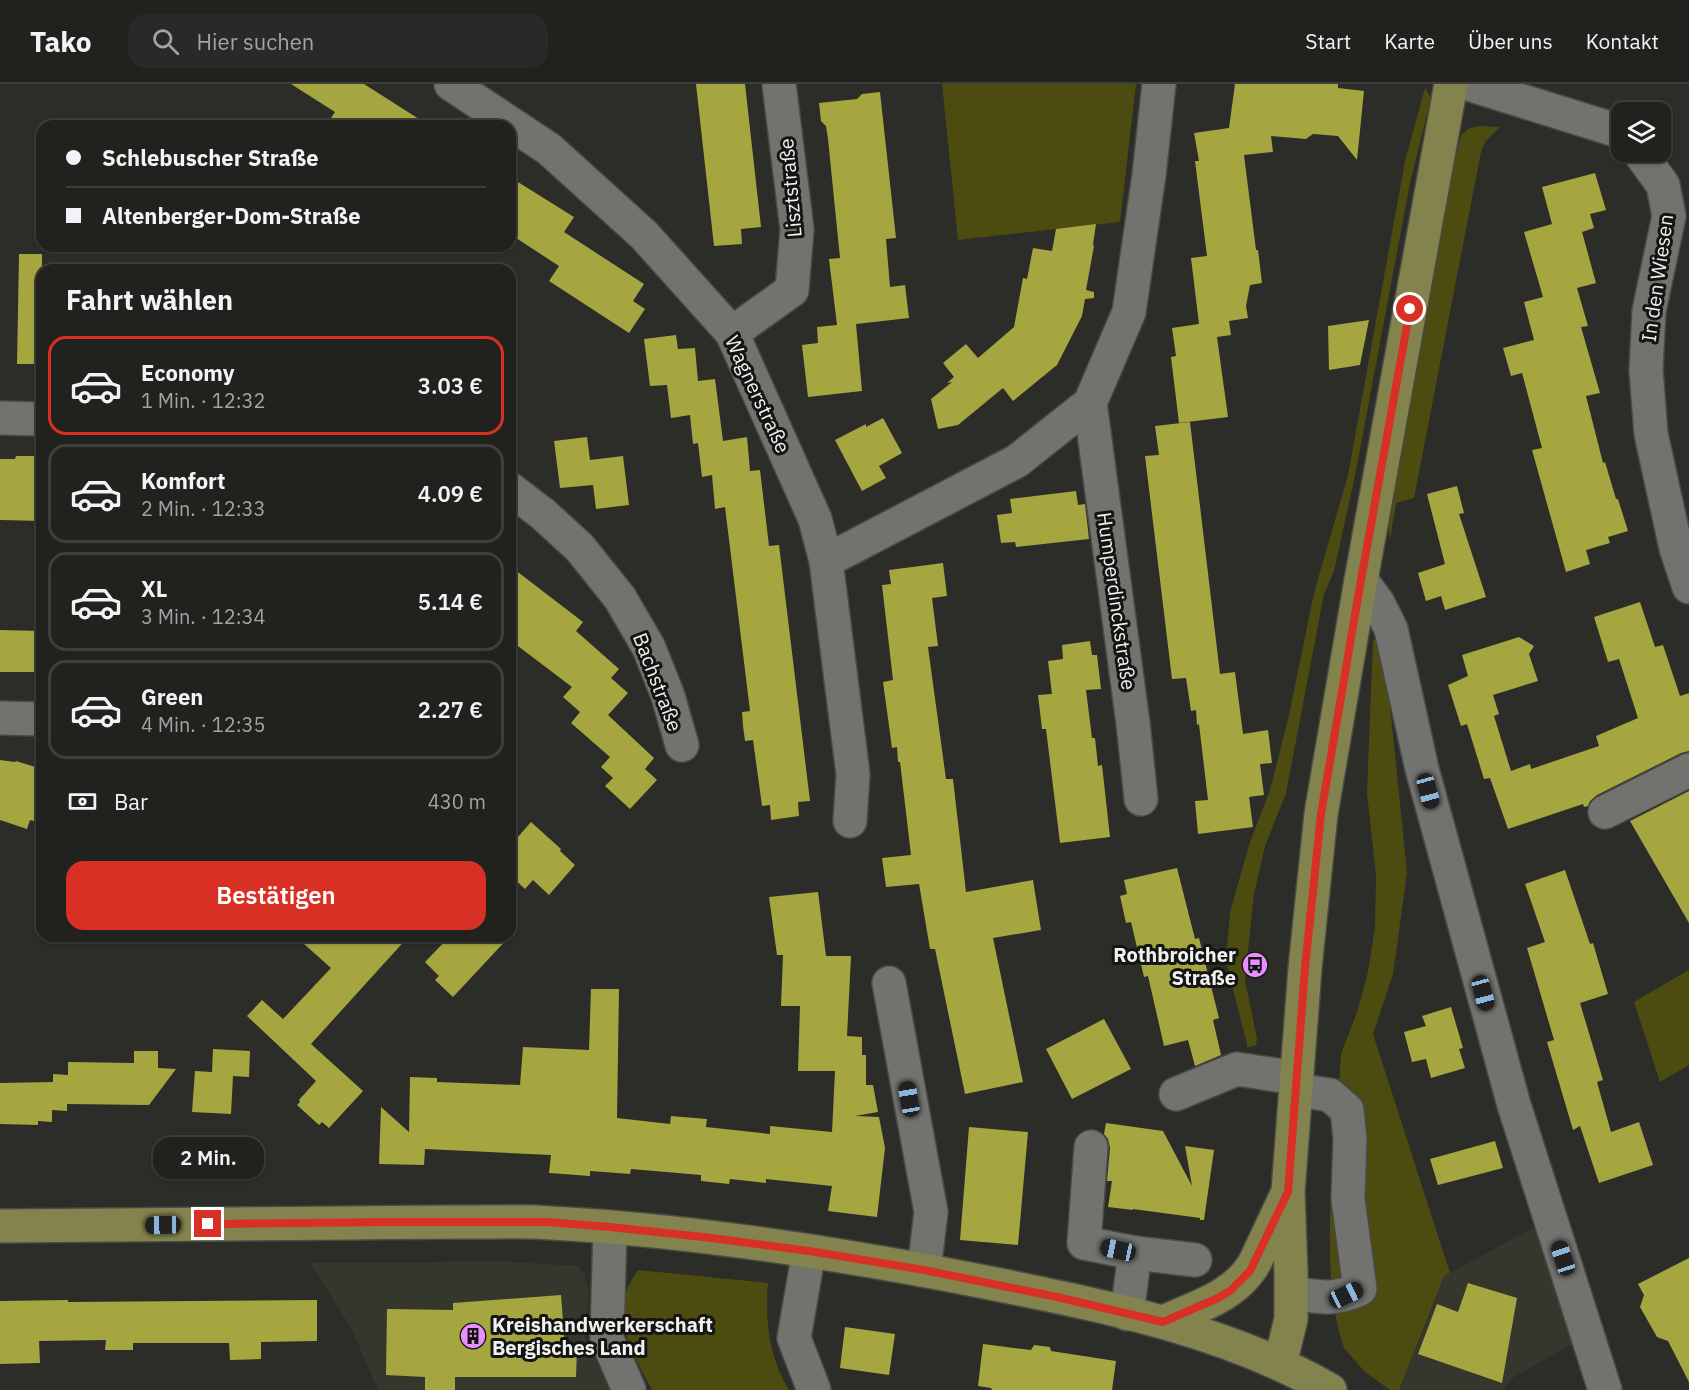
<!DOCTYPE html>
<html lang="de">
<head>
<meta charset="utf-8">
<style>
	:root { --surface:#21211e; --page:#292927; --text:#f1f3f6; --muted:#a2a3a4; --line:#3e3e3c; --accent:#d93025 }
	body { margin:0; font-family:"IBM Plex Sans",sans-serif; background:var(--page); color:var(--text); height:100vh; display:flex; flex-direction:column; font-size:22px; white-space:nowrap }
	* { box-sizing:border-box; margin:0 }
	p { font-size:20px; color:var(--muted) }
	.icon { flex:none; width:33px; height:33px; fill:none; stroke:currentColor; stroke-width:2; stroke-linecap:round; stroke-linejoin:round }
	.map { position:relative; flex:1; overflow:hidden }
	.sheet { position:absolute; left:36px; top:180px; width:480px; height:678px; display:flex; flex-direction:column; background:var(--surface); border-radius:18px; box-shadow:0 2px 4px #0004,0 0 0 2px var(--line) }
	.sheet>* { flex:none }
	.banner { position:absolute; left:36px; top:36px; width:480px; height:132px; border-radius:18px; box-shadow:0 2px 4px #0004,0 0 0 2px var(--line); display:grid; align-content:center; height:132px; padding:0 30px; background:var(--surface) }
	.controls { position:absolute; left:1611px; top:18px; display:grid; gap:12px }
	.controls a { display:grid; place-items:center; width:60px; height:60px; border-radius:12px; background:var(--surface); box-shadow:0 2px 4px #0004,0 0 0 2px var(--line); font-size:30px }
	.end { position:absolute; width:27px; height:27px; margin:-14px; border:8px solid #d93025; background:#fff; box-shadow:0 0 0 3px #fff }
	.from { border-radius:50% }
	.bubble { position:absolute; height:42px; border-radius:18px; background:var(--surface); box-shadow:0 2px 4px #0004,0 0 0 2px var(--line); font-size:20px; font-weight:600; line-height:42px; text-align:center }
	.car { position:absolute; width:18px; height:36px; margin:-18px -9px; border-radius:8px; box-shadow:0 0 4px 2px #0007; background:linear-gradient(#222 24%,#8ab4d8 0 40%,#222 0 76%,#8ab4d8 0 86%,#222 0) }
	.banner b { display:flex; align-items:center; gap:21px; height:57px; font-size:22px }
	.banner b+b { border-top:2px solid var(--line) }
	.banner i { width:15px; height:15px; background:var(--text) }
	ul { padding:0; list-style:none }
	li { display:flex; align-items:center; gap:18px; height:99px; margin:0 12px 9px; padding:0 18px; border:3px solid var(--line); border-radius:18px }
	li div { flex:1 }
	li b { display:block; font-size:22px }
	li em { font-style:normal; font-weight:600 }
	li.active { border-color:var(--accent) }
	li>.icon { width:54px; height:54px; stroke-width:1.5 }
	h2 { padding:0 30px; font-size:27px; line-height:72px }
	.pay { display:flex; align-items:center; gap:15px; height:66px; padding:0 30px; font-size:22px }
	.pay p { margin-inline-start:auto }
	.action { display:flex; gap:12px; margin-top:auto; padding:12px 30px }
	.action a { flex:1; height:69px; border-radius:18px; background:var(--accent); color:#fff; font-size:24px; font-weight:600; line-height:69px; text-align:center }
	header { display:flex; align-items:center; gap:36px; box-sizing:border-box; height:84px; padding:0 30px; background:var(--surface); border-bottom:2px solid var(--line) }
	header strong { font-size:28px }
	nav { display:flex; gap:33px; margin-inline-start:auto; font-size:21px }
	.search { width:420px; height:54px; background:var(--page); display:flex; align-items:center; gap:15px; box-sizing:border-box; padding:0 21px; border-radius:18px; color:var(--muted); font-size:22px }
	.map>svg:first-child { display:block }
	.built { fill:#35362c }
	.green { fill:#4c4c11 }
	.building { fill:#a5a640 }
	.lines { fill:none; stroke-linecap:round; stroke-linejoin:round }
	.minor-casing { stroke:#494946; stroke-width:36 }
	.major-casing { stroke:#494946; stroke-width:36 }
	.minor { stroke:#72736e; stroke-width:33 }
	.major { stroke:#83844d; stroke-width:33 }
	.route { stroke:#d93025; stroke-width:8 }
	.labels { text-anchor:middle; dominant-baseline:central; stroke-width:6; stroke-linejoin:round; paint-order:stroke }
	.street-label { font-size:20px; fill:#f1f2ef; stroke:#141412 }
	.poi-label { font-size:20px; font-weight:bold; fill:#f1f2ef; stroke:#141412; text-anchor:end }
</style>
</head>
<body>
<header>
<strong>Tako</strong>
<div class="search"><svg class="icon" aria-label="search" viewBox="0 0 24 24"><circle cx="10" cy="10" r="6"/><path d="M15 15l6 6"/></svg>Hier suchen</div>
<nav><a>Start</a><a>Karte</a><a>Über uns</a><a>Kontakt</a></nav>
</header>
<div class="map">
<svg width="1689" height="1306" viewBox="0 0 1689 1306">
	<rect width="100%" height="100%" fill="#2c2c28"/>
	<g class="built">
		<polygon points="1540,1140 1577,1257 1511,1295 1504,1306 1399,1306 1444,1192"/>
		<polygon points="447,1178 513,1178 579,1182 584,1190 589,1209 585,1238 586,1253 589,1264 611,1306 378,1306 350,1242 310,1179"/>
	</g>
	<g class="green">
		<polygon points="942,0 1136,0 1120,138 958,156"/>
		<polygon points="1425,4 1431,14 1410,99 1355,392 1334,487 1324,510 1286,709 1265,762 1254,810 1245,896 1257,955 1256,961 1247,964 1247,960 1226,877 1230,828 1249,761 1270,706 1289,631 1314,509 1348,391 1405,77"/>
		<polygon points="1479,42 1500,43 1485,58 1481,68 1414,414 1396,419 1390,456 1387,428 1441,137 1461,51 1468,45"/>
		<polygon points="1378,555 1386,572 1389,612 1407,789 1393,890 1373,950 1450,1189 1444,1192 1399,1306 1390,1306 1365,1288 1344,1264 1339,1248 1332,1214 1330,1176 1330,1133 1341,970 1357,928 1368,888 1375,843 1376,791 1367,709 1373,556"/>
		<polygon points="1689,886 1689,981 1660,998 1634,918"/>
		<path d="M638,1186L768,1199C765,1236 769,1274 789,1306H652C631,1265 606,1230 638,1186Z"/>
	</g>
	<g class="building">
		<polygon points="291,0 364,0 430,42 326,42 335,28"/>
		<polygon points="696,0 745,0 761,143 741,145 742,160 714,162"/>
		<polygon points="1235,0 1338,0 1338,4 1364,7 1357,76 1338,52 1313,50 1306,55 1271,52 1273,68 1244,71 1256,166 1258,166 1262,199 1250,201 1246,222 1248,234 1229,237 1231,251 1217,253 1228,333 1179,339 1171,273 1176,272 1172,244 1199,240 1191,174 1207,172 1195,77 1199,77 1194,49 1229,44"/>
		<polygon points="880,8 896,154 886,155 890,203 905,201 909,234 856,240 862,307 808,313 802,261 818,259 817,243 837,241 829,175 840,174 828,55 826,42 821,37 819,19 857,15 862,10"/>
		<polygon points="1595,89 1606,126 1590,130 1594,144 1582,148 1596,199 1577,204 1588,242 1581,243 1600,309 1586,312 1603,379 1605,378 1616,415 1618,415 1628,447 1608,453 1610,459 1586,466 1590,480 1566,488 1532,366 1542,364 1522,289 1511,292 1503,264 1534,256 1524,218 1543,213 1524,148 1552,140 1542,103"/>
		<polygon points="510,93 574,133 564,148 644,200 633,217 645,225 629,249 549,197 559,182 510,150"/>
		<polygon points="1096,140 1093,161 1094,162 1086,206 1094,208 1094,214 1085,215 1082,232 1057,281 1013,317 1003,304 958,341 938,345 931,315 952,298 947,299 954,293 943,279 966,260 978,274 1014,243 1023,194 1027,195 1033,164 1052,167 1056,145"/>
		<polygon points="19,170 42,170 42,280 17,280"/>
		<polygon points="1369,236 1360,281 1329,286 1328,242"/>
		<polygon points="676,251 678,265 695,264 698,297 715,295 723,357 747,353 750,387 760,386 769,462 779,461 810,717 798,718 799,732 771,736 770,721 762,722 753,656 745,657 743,642 742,628 750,627 725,423 715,425 712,391 702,393 698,359 693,360 690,331 671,334 667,301 650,302 644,255"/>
		<polygon points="883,334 902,369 879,382 886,394 862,407 835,356 866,340 866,343"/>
		<polygon points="1190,338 1220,590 1235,588 1243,650 1268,646 1272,679 1260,680 1264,711 1249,713 1253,743 1198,750 1195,717 1208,716 1199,640 1197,641 1196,626 1191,627 1186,594 1172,595 1145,372 1159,371 1155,342"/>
		<polygon points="587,353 590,376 623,372 629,421 596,425 593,401 560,404 554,357"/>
		<polygon points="16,372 42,372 42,437 0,436 0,375 15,375"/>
		<polygon points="1457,402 1464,429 1459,430 1486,513 1445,526 1441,512 1426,517 1418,489 1445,480 1427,410"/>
		<polygon points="1076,407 1078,421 1085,420 1089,455 1016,463 1015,458 1001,459 997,431 1012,429 1010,415"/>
		<polygon points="943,479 947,512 932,514 938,562 928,563 946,695 953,695 966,808 1033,796 1041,846 993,854 1023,998 965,1010 935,865 930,865 919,800 886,803 882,774 911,771 900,678 898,678 897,663 892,664 883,598 893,596 882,501 891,500 889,486"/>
		<polygon points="510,482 583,538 576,547 619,585 611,594 628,609 608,631 654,674 645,685 657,696 630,725 605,702 613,694 601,683 610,673 571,639 580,628 563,613 572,603 510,556"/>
		<polygon points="1640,518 1655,563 1663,561 1680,612 1689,609 1689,667 1681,669 1597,711 1590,717 1588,722 1584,723 1583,720 1508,745 1490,694 1484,695 1467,640 1461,642 1448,601 1468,592 1462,571 1519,553 1534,562 1529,570 1538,597 1493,611 1499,630 1494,632 1511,687 1530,680 1531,685 1599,662 1596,652 1638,634 1619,575 1608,578 1594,533"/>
		<polygon points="0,546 42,547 42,588 0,588"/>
		<polygon points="1090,557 1092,571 1097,571 1101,605 1086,606 1092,654 1095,654 1098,682 1102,681 1110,753 1060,759 1046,645 1042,645 1038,611 1052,610 1048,577 1063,575 1062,561"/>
		<polygon points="0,676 15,678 16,677 42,685 42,739 30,736 27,745 0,736"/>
		<polygon points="1689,707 1689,839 1630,737"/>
		<polygon points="531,738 561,765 560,767 575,781 549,811 533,796 525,805 510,791 510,762"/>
		<polygon points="1177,784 1195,855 1199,854 1219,934 1213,936 1221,971 1195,982 1188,956 1164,962 1148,892 1144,893 1131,838 1126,839 1120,812 1127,810 1124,796"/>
		<polygon points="1565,786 1590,860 1593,859 1608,910 1580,919 1603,996 1597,998 1611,1048 1639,1038 1653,1081 1599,1099 1580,1042 1573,1046 1547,958 1554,956 1527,864 1545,858 1525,800"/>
		<polygon points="818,808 826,872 851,872 847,952 862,953 862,971 866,971 866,1001 873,1001 878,1028 855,1032 879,1033 885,1064 877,1133 828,1127 832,1102 766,1095 766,1099 730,1095 729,1100 701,1097 701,1091 631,1085 630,1090 590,1087 590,1092 549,1089 551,1071 425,1065 424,1081 379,1080 381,1023 409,1048 410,993 437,994 437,998 520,1001 523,963 589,966 591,905 619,905 617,1034 670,1040 671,1032 707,1035 706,1043 770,1050 770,1042 832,1048 835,987 798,987 800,922 781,922 783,871 777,871 769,813"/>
		<polygon points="295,852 409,852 311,960 363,1007 329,1044 322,1038 319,1041 297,1021 300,1018 299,1016 316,997 247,932 262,916 283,935 331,884"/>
		<polygon points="450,852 510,852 453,913 435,896 439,892 425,878"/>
		<polygon points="1451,923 1463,964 1459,965 1465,984 1431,994 1426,975 1412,978 1404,948 1426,942 1422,932"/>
		<polygon points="1104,935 1131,985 1072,1015 1046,965"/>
		<polygon points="213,965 250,967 249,993 233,992 231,1030 192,1028 195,987 212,988"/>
		<polygon points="134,967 158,967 158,984 176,985 149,1021 67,1020 67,1027 52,1026 52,1038 38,1037 38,1041 0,1040 0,999 53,998 53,990 68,991 68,978 134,979"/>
		<polygon points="1106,1039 1163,1047 1192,1102 1185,1062 1214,1066 1204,1136 1200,1136 1200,1134 1133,1125 1133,1126 1108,1123 1112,1097 1107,1097 1110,1064 1108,1055 1104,1050"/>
		<polygon points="969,1043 1028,1048 1018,1161 960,1156"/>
		<polygon points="1495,1057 1503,1084 1438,1101 1430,1075"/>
		<polygon points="1689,1174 1689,1298 1668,1257 1657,1253 1640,1223 1644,1211 1638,1200"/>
		<polygon points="1468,1199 1517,1214 1502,1299 1418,1270 1437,1220 1458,1228"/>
		<polygon points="561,1211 565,1263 577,1263 576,1293 455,1293 455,1306 425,1306 425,1293 386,1291 387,1225 453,1226 453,1219"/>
		<polygon points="68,1216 68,1218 317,1216 317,1257 261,1258 261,1275 230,1276 229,1259 133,1259 133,1266 105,1266 106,1256 39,1257 40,1279 0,1280 0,1217"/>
		<polygon points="845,1243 895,1250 889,1291 840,1284"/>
		<polygon points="983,1260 1031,1266 1034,1261 1050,1263 1051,1267 1116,1277 1112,1306 992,1306 991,1304 978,1302"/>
	</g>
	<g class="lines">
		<g class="minor-casing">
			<g id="minor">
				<polyline points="451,0 549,65 644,151 732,249 815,435 826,477 853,690 850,737"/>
				<polyline points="1468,0 1622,48"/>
				<polyline points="1639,68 1663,101 1669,132 1649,227 1646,286 1651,350 1676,464 1689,503"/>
				<polyline points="732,249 792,206 797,145 779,0"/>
				<polyline points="1090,319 1133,639 1141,715"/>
				<polyline points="0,334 42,335"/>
				<polyline points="510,405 543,430 580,464 620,514 649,564 668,612 682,661"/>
				<polyline points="826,477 1017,377 1090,319 1129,228 1149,91 1159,0"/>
				<polyline points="1361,496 1378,519 1391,545 1422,685 1514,1021 1605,1306"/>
				<polyline points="0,634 42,635"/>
				<polyline points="1605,728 1689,686"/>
				<polyline points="889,899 931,1128 924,1186"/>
				<polyline points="1176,1010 1237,985 1296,994"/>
				<polyline points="1091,1063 1084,1159 1135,1169 1127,1230"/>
				<polyline points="610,1143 607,1255 629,1306"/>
				<polyline points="809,1167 794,1254 814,1306"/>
				<polyline points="1135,1169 1195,1176"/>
				<path d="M1292,1209C1319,1213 1334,1217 1360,1205L1348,1115L1350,1054L1347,1026L1330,1011L1296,1006"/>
			</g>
		</g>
		<g class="major-casing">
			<g id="major">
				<path d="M0,1142C118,1142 236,1140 353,1139C397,1138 440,1138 483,1138C505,1138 528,1137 551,1139C700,1147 849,1171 995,1200C1109,1223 1228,1247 1330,1306"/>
				<path d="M1163,1238C1197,1223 1236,1212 1255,1178L1286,1112"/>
				<polyline points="1280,1280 1291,1235 1291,1189 1288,1108 1305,884 1321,730 1361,496 1451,0"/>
			</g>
		</g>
		<use href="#minor" class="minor"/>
		<use href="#major" class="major"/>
	</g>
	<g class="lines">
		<polyline class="route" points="208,1140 392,1138 548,1138 610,1143 712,1154 809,1167 924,1186 1057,1213 1163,1238 1218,1214 1230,1207 1250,1187 1288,1108 1305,884 1321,730 1361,496 1410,225"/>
	</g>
	<defs>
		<g id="bus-disc" transform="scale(1.35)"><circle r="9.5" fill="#e98efe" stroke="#141412"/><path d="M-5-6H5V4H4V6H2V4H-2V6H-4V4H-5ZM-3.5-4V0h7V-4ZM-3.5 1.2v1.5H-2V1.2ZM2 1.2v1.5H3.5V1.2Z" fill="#111"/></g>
		<g id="building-disc" transform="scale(1.35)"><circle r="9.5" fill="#e98efe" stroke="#141412"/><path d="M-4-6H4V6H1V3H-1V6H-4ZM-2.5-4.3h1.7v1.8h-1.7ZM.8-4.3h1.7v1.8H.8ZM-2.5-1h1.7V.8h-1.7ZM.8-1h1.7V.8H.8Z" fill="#111"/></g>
	</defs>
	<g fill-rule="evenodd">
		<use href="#bus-disc" x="1255" y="881"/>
		<use href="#building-disc" x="473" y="1252"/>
	</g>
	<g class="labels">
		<g class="street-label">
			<text transform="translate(790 104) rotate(-95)">Lisztstraße</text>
			<text transform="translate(1657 194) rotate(-82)">In den Wiesen</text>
			<text transform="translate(758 310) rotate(65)">Wagnerstraße</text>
			<text transform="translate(1117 517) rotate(82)">Humperdinckstraße</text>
			<text transform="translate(658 598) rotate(69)">Bachstraße</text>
		</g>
		<g class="poi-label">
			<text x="1236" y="870">Rothbroicher<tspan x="1236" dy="23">Straße</tspan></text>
			<text x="492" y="1240" text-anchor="start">Kreishandwerkerschaft<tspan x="492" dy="23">Bergisches Land</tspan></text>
		</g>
	</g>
</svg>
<div class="controls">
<a><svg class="icon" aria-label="layers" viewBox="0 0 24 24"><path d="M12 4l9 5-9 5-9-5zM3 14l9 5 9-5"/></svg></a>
</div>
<i class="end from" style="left:1410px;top:225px"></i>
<i class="end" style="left:208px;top:1140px"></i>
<div class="bubble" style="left:153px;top:1053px;width:111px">2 Min.</div>
<i class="car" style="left:1428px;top:707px;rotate:165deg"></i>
<i class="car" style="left:1483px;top:909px;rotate:165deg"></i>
<i class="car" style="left:909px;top:1015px;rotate:350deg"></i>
<i class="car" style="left:163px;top:1141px;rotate:269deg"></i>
<i class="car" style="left:1118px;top:1166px;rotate:282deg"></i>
<i class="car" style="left:1563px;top:1174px;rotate:342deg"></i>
<i class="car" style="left:1346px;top:1211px;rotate:65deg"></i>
<div class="banner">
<b><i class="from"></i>Schlebuscher Straße</b>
<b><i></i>Altenberger-Dom-Straße</b>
</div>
<section class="sheet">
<h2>Fahrt wählen</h2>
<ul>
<li class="active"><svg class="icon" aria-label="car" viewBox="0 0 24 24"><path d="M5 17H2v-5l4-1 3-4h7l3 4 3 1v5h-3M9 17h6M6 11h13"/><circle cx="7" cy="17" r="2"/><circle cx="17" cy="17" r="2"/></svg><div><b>Economy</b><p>1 Min. · 12:32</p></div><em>3.03 €</em></li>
<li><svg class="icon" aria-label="car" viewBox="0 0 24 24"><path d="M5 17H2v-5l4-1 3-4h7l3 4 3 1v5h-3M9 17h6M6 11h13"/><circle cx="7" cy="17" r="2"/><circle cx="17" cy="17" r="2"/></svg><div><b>Komfort</b><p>2 Min. · 12:33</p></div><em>4.09 €</em></li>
<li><svg class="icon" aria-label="car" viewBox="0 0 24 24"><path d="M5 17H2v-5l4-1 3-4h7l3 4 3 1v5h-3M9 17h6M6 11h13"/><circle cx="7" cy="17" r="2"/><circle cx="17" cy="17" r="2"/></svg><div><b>XL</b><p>3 Min. · 12:34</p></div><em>5.14 €</em></li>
<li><svg class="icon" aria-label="car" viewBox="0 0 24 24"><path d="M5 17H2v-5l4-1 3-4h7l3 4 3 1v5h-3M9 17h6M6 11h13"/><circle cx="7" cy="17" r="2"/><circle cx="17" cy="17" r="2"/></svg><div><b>Green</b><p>4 Min. · 12:35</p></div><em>2.27 €</em></li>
</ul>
<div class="pay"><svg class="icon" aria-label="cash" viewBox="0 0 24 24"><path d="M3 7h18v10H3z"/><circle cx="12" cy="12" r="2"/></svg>Bar<p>430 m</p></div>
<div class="action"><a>Bestätigen</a></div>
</section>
</div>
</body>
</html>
